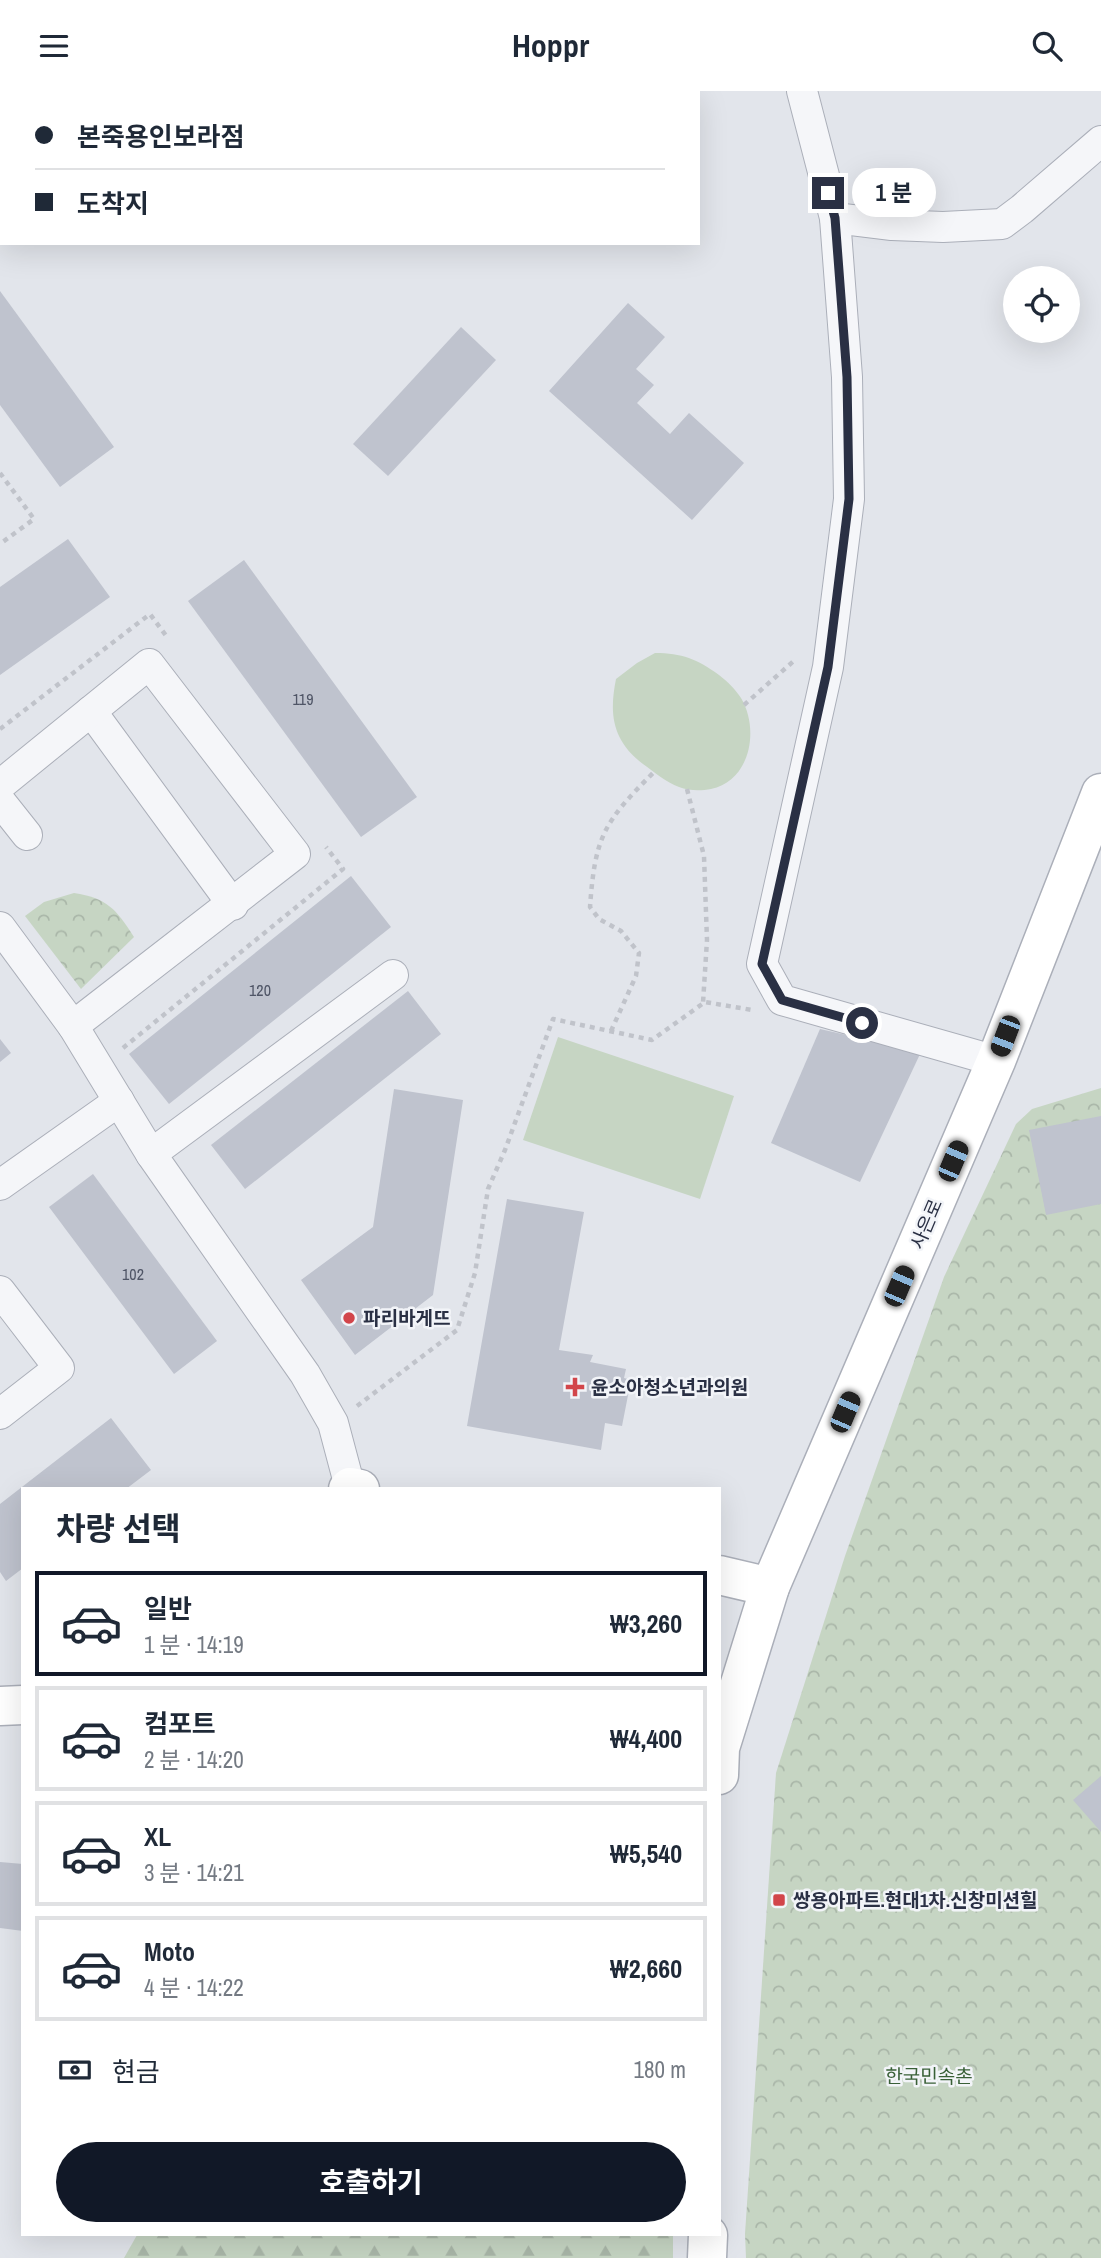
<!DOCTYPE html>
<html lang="ko">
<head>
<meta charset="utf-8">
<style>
	:root { --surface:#fff; --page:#f6f6f7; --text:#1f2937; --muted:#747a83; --line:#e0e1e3; --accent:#111827 }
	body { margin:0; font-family:"Archivo Narrow","Noto Sans KR",sans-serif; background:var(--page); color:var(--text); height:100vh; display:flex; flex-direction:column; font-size:26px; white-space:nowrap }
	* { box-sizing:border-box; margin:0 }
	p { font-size:23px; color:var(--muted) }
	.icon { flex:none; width:38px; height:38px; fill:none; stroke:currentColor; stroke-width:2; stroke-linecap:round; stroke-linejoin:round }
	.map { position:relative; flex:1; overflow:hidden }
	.details { position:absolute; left:21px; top:1396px; width:700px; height:749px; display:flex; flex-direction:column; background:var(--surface); border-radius:0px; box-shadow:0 7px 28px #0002 }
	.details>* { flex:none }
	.banner { position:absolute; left:0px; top:0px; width:700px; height:154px; box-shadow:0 7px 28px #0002; display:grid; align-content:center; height:154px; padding:0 35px; background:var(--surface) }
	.fabs { position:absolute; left:1003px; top:175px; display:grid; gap:14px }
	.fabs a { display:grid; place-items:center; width:77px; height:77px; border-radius:50%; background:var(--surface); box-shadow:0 7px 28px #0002; font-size:35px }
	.end { position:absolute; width:32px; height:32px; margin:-16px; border:9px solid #2a3044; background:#fff; box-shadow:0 0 0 4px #fff }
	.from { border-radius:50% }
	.bubble { position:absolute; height:49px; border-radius:24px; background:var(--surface); box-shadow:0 7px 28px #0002; font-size:23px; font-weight:700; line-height:49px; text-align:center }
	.car { position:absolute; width:21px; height:42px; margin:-21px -10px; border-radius:9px; box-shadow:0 0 5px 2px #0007; background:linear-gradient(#222 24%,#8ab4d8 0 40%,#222 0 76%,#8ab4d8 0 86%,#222 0) }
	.banner b { display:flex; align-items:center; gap:24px; height:66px; font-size:26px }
	.banner b+b { border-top:2px solid var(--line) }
	.banner i { width:18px; height:18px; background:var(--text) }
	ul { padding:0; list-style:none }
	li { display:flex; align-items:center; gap:21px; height:105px; margin:0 14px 10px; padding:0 21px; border:4px solid var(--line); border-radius:0px }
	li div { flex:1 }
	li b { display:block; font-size:26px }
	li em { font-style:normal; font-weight:700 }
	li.current { border-color:var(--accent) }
	li>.icon { width:63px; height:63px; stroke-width:1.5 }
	h2 { padding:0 35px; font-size:32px; line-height:84px }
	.pay { display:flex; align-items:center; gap:18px; height:77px; padding:0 35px; font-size:26px }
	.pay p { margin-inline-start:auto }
	.cta { display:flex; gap:14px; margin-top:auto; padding:14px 35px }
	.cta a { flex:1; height:80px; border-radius:42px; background:var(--accent); color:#fff; font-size:28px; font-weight:700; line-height:80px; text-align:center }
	header { display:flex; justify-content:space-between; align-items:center; height:91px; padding:0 35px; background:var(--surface); font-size:32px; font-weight:700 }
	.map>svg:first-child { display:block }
	.green { fill:#c6d5c3 }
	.forest { fill:url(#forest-firs) }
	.park { fill:url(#park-crowns) }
	.building { fill:#bfc3ce }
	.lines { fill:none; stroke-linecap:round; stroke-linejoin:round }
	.street-casing { stroke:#abafb9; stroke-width:32 }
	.secondary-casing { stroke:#abafb9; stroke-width:41 }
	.path { stroke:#c0c3ca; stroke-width:4.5; stroke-dasharray:5 5; stroke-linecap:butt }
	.street { stroke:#f5f6f9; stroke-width:30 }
	.secondary { stroke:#fff; stroke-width:38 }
	.route { stroke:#2a3044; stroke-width:9 }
	.poi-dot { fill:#d2454a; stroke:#f2f4f8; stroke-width:2.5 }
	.labels { text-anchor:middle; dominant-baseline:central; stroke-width:5; stroke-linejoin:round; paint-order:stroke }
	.number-label { font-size:16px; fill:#4f5566 }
	.street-label { font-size:19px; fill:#2a3044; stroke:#f2f4f8 }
	.poi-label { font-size:19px; font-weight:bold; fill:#2a3044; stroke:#f2f4f8; text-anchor:start }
	.park-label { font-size:19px; fill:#396037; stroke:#f2f4f8 }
</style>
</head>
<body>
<header><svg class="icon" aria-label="menu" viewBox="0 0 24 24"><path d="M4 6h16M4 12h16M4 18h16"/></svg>Hoppr<svg class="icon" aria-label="search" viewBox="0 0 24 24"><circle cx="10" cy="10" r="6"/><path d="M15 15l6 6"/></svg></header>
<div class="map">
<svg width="1101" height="2167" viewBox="0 0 1101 2167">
	<defs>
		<pattern id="forest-firs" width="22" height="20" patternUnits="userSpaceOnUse" patternTransform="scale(1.75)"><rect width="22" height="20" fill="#c6d5c3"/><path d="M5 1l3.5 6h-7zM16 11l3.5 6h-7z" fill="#aab7a9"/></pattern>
		<pattern id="park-crowns" width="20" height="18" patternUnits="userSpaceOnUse" patternTransform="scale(1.75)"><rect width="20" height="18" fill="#c6d5c3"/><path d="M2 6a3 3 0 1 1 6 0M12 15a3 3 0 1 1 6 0" fill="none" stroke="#aab7a9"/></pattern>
	</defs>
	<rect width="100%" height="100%" fill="#e2e5eb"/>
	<g class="green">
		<path d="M655,562C682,562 697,568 719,584C727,590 736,599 741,607C760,639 750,690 711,698C701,700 689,700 679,696C666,691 654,681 643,673C612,649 609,623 616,588L637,572Z"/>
		<polygon points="558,946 734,1005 700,1108 523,1049"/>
	</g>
	<polygon class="forest" points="137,2144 673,2144 673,2167 124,2167"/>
	<g class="park">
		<path d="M74,802C107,807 116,818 134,846L81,898L25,825L44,811Z"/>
		<polygon points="1101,997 1101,2167 746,2167 745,2143 776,1682 845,1465 944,1186 1016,1033 1032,1018"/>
	</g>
	<g class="building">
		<polygon points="0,200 114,356 60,396 0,314"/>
		<polygon points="628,212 665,246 636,278 654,294 637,312 670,343 689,322 744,372 692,429 549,300"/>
		<polygon points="461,236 496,269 388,385 353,353"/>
		<polygon points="68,448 110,506 0,584 0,496"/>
		<polygon points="244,469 417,706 361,746 188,510"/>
		<polygon points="351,785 391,836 169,1013 129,963"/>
		<polygon points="408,900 441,943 245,1098 211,1054"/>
		<polygon points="820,938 921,961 860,1091 771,1052"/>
		<polygon points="0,948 11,962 0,971"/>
		<polygon points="394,998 463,1009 433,1204 355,1264 301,1189 373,1136"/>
		<polygon points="1101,1025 1101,1113 1046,1124 1029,1039"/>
		<polygon points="93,1083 217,1250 174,1283 49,1116"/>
		<polygon points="507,1108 584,1121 559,1259 593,1264 590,1271 626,1278 624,1287 631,1289 622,1335 605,1332 601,1359 467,1335"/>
		<polygon points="111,1327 151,1379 126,1398 23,1398 23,1477 6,1490 0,1481 0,1413"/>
		<polygon points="1101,1685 1101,1741 1073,1709"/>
		<polygon points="0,1771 23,1773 23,1840 0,1837"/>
	</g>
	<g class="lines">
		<g class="street-casing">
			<g id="street">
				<polyline points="802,0 835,127 847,286 849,408 828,576 762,873 782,909 996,970"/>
				<polyline points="835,127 892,134 943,136 1002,133 1022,118 1101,50"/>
				<polyline points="91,620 233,814"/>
				<polyline points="0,694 149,573 295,763 73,935"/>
				<polyline points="0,710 27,744"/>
				<polyline points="0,836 73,935 151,1063 305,1283 333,1332 350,1396"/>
				<polyline points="151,1063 393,884"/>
				<polyline points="0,1094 119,1010"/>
				<polyline points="0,1200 59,1277 0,1323"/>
			</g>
		</g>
		<g class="secondary-casing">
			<g id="secondary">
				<polyline points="348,1398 350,1396 360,1398"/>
				<polyline points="719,1484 770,1496"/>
				<polyline points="0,1615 23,1614"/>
				<polyline points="719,1684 720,1657 770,1496 996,970 1101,702"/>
				<polyline points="707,2167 708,2144"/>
			</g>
		</g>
		<g class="path">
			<polyline points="0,382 34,428 0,453"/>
			<polyline points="744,614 796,568"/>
			<polyline points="0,638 150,523 167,546"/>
			<polyline points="687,698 704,765 707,849 703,912"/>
			<path d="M611,940L636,885L639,862L621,840L599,828L590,816C595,745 604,731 654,681"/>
			<polyline points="123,957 343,778 326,756"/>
			<polyline points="357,1315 457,1239 475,1182 488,1098 505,1059 553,928 652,949 705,911 752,919"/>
		</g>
		<use href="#street" class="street"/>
		<use href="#secondary" class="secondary"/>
	</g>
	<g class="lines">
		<polyline class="route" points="828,102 835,127 847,286 849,408 828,576 762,873 782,909 862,932"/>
	</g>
	<g class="poi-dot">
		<circle cx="349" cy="1227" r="7"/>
		<path d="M571.5 1285.5h7v7h7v7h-7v7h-7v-7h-7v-7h7z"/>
		<rect x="772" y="1802" width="14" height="14" rx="3.5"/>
	</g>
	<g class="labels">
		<g class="number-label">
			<text x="303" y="608">119</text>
			<text x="260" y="899">120</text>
			<text x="133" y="1183">102</text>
		</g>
		<g class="street-label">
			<text transform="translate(926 1133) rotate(-67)">사은로</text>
		</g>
		<g class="poi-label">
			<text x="363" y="1227">파리바게뜨</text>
			<text x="591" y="1296">윤소아청소년과의원</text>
			<text x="793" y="1809">쌍용아파트.현대1차.신창미션힐</text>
		</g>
		<g class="park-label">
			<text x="929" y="1985">한국민속촌</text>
		</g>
	</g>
</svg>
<div class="fabs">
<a><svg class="icon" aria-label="locate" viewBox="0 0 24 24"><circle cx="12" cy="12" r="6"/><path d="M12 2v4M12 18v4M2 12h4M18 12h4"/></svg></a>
</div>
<i class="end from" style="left:862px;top:932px"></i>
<i class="end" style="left:828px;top:102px"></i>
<div class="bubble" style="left:852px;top:77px;width:84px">1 분</div>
<i class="car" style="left:1005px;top:945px;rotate:201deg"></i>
<i class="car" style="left:953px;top:1070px;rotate:23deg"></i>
<i class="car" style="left:899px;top:1195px;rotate:23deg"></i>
<i class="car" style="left:845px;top:1321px;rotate:23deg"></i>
<div class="banner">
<b><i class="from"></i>본죽용인보라점</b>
<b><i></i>도착지</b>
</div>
<section class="details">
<h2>차량 선택</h2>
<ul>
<li class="current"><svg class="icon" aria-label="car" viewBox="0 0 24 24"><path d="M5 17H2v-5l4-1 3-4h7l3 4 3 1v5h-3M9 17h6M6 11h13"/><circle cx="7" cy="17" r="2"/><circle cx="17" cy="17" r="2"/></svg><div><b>일반</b><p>1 분 · 14:19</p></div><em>₩3,260</em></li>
<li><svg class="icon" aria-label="car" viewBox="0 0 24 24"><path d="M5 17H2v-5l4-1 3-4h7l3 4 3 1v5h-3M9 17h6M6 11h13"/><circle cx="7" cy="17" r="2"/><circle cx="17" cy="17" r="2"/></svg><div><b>컴포트</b><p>2 분 · 14:20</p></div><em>₩4,400</em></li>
<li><svg class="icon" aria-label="car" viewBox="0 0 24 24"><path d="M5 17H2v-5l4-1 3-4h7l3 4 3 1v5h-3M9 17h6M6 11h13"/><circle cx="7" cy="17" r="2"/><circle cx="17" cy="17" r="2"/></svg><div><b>XL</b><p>3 분 · 14:21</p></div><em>₩5,540</em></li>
<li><svg class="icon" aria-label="car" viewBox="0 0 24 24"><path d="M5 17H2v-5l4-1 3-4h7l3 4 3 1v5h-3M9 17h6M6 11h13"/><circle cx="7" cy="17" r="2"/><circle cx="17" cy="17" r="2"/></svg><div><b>Moto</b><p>4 분 · 14:22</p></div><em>₩2,660</em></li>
</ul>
<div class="pay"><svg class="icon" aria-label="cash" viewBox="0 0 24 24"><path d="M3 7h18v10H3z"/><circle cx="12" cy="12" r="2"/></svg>현금<p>180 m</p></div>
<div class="cta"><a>호출하기</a></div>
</section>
</div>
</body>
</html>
